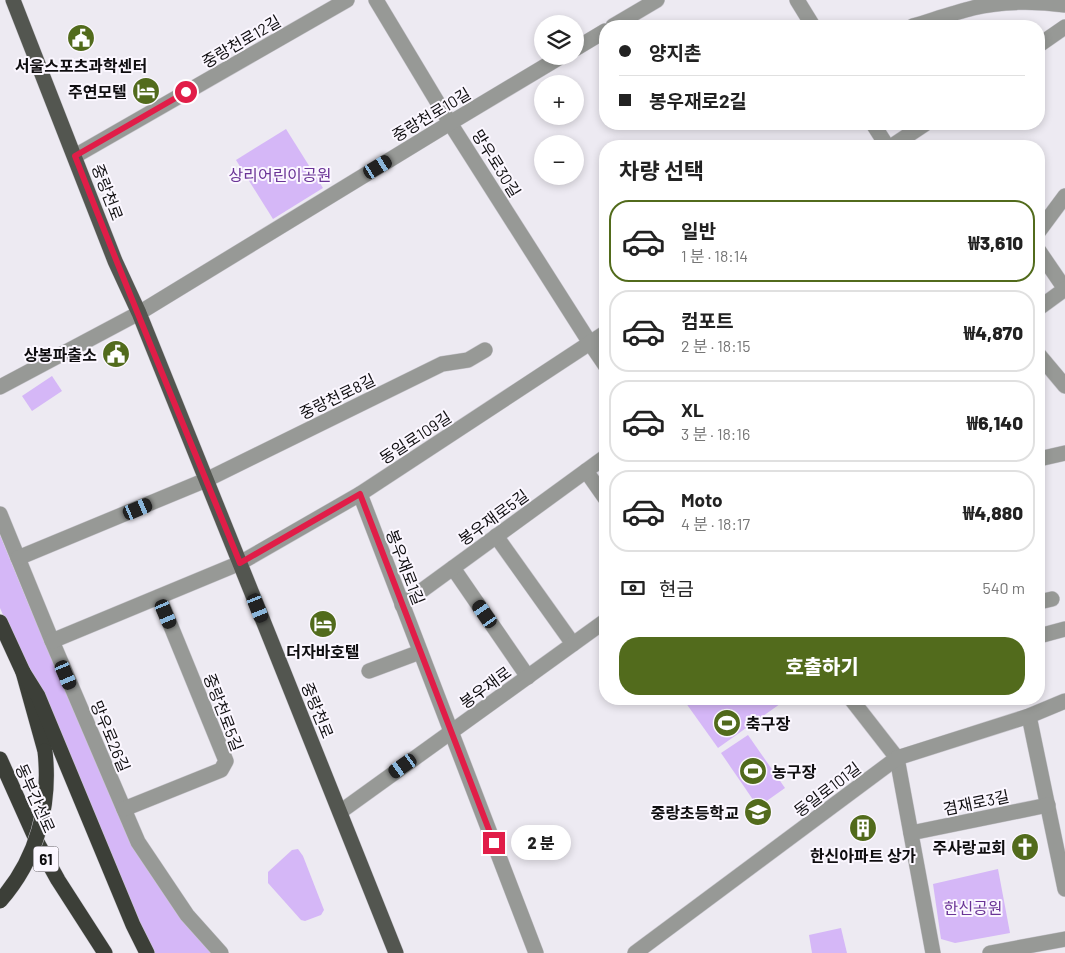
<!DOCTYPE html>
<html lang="ko">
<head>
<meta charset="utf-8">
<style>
	:root { --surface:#fff; --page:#f6f6f6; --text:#222; --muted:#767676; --line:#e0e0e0; --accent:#526b1c }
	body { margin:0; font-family:Barlow,"Noto Sans KR",sans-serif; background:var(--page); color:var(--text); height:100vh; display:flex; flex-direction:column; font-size:19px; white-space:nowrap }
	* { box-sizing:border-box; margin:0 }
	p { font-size:16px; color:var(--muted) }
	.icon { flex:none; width:28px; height:28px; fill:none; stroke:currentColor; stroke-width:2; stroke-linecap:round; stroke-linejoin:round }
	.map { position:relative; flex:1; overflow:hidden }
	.details { position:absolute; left:599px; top:140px; width:446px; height:565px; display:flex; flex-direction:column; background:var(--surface); border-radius:20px; box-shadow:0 2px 8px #0003 }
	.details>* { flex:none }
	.banner { position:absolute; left:599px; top:20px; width:446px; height:110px; border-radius:20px; box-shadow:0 2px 8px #0003; display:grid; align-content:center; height:110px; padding:0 20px; background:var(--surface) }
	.buttons { position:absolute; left:534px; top:15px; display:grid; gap:10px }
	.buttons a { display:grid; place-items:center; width:50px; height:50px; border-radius:50%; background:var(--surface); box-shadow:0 2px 8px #0003; font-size:25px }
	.end { position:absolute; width:22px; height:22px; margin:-11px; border:6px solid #e11d48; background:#fff; box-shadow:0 0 0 2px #fff }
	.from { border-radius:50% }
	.bubble { position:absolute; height:35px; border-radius:18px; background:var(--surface); box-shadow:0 2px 8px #0003; font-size:16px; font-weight:800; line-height:35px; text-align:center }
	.car { position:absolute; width:15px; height:30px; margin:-15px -8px; border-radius:6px; box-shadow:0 0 4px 1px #0007; background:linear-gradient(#222 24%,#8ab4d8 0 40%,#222 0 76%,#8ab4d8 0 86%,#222 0) }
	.banner b { display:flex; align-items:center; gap:18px; height:48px; font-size:19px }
	.banner b+b { border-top:1px solid var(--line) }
	.banner i { width:12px; height:12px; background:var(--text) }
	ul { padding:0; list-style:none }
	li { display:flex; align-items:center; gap:15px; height:82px; margin:0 10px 8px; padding:0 10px; border:2px solid var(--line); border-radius:20px }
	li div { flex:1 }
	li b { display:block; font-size:19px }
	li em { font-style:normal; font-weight:800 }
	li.current { border-color:var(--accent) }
	li>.icon { width:45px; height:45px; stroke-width:1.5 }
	h2 { padding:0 20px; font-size:22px; line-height:60px }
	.pay { display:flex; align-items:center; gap:12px; height:55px; padding:0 20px; font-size:19px }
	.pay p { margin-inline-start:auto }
	.primary-button { display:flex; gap:10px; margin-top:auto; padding:10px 20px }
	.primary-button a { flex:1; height:58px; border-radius:20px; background:var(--accent); color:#fff; font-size:20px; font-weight:800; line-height:58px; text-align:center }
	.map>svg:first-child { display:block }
	.green { fill:#d5b7f7 }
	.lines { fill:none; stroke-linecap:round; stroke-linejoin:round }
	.minor-casing { stroke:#c9c7ce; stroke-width:16 }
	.major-casing { stroke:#c9c7ce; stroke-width:16 }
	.highway-casing { stroke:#c9c7ce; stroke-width:16 }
	.minor { stroke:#979996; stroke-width:15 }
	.major { stroke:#535650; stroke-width:15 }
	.highway { stroke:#3c3f38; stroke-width:15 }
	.highway-bridge-casing { stroke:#c9c7ce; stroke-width:16; stroke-linecap:butt }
	.highway-bridge { stroke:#3c3f38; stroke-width:15 }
	.route { stroke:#e11d48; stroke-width:6 }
	.labels { text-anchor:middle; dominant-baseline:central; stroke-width:4; stroke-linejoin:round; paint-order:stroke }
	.shield { fill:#fbf7ff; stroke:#565458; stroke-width:1 }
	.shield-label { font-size:15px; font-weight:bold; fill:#0f0e10 }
	.street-label { font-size:16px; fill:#0f0e10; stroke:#fbf7ff }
	.poi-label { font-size:16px; font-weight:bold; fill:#0f0e10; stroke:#fbf7ff; text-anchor:end }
	.park-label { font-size:16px; fill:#6a3496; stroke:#fbf7ff }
</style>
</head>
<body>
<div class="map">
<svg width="1065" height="953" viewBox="0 0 1065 953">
	<rect width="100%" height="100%" fill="#edeaf2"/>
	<g class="green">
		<polygon points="286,129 323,188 273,219 236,160"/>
		<polygon points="52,376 62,391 32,411 22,396"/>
		<polygon points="0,535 28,603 132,842 214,953 155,953 138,921 0,608"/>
		<polygon points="683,699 787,699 718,748"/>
		<polygon points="748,735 785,788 758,807 721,753"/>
		<polygon points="298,849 303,856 324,910 321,915 305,921 301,920 268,883 268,872 292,850"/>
		<polygon points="998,869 1010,933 955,943 941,939 933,884"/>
		<polygon points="841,928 847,953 812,953 809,935"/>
	</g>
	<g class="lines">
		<g class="minor-casing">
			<g id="minor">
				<polyline points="376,0 450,123 590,343 605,365"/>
				<polyline points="797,0 813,26"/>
				<polyline points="613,26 657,0"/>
				<path d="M913,26C933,20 953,13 973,8C1001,1 1036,1 1065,5"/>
				<polyline points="1039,45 1065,27"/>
				<polyline points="575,49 605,31"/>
				<polyline points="873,124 887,146"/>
				<polyline points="892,146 925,124"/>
				<polyline points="75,156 347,0"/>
				<polyline points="1039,231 1065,196"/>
				<polyline points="1039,251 1065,289"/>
				<polyline points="1039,308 1065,289"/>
				<polyline points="1039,355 1065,386"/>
				<polyline points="0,387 139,313 450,123 562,56"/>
				<polyline points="1039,459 1065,453"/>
				<polyline points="586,471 605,498"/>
				<polyline points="360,494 536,953"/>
				<polyline points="0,514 52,641 138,842 187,915 221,953"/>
				<polyline points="496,536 573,644"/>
				<polyline points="18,558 206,480 442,364 468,360 485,350"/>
				<polyline points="453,568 528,677"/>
				<polyline points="1039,602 1052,599"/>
				<polyline points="402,605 605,457"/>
				<polyline points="1039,636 1065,629"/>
				<polyline points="52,641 240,563 360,494 605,333"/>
				<polyline points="369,671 420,652"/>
				<polyline points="851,699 897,758 933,953"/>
				<polyline points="1029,716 1065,889"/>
				<polyline points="124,809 221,770 226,761 159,597"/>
				<polyline points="340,812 605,621"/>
				<polyline points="911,833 1048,805"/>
				<polyline points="635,953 897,758 1029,716 1065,701"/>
				<polyline points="990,953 1065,939"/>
			</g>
		</g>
		<g class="major-casing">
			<polyline id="major" points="13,0 115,261 139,313 270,638 396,953"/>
		</g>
		<g class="highway-casing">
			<g id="highway">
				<polyline points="0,622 23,672 45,751"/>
				<polyline points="23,672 38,696 133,925 147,953"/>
				<polyline points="0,759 38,844 58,880 105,953"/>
			</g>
		</g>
		<use href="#minor" class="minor"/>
		<use href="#major" class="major"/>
		<use href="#highway" class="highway"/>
		<g class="highway-bridge-casing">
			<path id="highway-bridge" d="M0,901C37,859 51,806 45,751"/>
		</g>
		<use href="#highway-bridge" class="highway-bridge"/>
	</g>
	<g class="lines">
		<path class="route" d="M186,92L75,156C128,293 185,428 240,563L360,494L494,843"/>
	</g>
	<defs>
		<g id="civic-disc" transform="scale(1.4375)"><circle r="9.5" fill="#526b1c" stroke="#fbf7ff"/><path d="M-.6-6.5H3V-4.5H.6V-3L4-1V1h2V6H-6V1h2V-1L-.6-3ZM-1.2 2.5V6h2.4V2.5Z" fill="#fff"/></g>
		<g id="hotel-disc" transform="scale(1.4375)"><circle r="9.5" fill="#526b1c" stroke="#fbf7ff"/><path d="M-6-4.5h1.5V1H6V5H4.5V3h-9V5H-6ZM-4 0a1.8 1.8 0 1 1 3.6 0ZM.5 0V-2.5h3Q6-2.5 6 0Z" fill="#fff"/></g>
		<g id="stadium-disc" transform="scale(1.4375)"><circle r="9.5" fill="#526b1c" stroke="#fbf7ff"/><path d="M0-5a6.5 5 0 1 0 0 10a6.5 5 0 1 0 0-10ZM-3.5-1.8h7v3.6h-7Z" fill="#fff"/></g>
		<g id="school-disc" transform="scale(1.4375)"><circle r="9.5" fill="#526b1c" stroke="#fbf7ff"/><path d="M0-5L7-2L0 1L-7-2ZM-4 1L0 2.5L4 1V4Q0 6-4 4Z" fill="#fff"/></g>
		<g id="building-disc" transform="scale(1.4375)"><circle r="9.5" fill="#526b1c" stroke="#fbf7ff"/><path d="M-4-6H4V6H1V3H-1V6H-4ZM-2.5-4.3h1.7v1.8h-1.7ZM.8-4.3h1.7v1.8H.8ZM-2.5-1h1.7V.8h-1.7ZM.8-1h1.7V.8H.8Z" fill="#fff"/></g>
		<g id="church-disc" transform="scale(1.4375)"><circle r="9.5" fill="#526b1c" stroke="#fbf7ff"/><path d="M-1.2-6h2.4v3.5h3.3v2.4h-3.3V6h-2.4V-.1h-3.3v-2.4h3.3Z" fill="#fff"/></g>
	</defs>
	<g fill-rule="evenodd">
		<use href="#civic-disc" x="81" y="38"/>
		<use href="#hotel-disc" x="146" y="91"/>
		<use href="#civic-disc" x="116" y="354"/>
		<use href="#hotel-disc" x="323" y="624"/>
		<use href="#stadium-disc" x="727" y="723"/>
		<use href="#stadium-disc" x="753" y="771"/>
		<use href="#school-disc" x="758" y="812"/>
		<use href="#building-disc" x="863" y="828"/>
		<use href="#church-disc" x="1025" y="847"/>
	</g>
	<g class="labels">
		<rect class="shield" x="33.5" y="846.5" width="25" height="25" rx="4"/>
		<g class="shield-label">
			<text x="46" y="859">61</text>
		</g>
		<g class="street-label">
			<text transform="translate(241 41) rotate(-30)">중랑천로12길</text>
			<text transform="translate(431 114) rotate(-31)">중랑천로10길</text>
			<text transform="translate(497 163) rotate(58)">망우로30길</text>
			<text transform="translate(108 192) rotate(69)">중랑천로</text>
			<text transform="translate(337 396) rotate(-26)">중랑천로8길</text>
			<text transform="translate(415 437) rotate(-33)">동일로109길</text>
			<text transform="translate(493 517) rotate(-36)">봉우재로5길</text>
			<text transform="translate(406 567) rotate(69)">봉우재로1길</text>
			<text transform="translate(485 687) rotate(-36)">봉우재로</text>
			<text transform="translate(318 710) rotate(68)">중랑천로</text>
			<text transform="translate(224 712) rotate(69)">중랑천로5길</text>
			<text transform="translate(111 736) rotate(67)">망우로26길</text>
			<text transform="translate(827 789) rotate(-37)">동일로101길</text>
			<text transform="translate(36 798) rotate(66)">동부간선로</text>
			<text transform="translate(976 802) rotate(-12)">겸재로3길</text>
		</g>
		<g class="poi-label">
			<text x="81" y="65" text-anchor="middle">서울스포츠과학센터</text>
			<text x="127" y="91">주연모텔</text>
			<text x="97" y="354">상봉파출소</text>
			<text x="323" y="651" text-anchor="middle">더자바호텔</text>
			<text x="746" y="723" text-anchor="start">축구장</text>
			<text x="772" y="771" text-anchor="start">농구장</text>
			<text x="739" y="812">중랑초등학교</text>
			<text x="1006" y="847">주사랑교회</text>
			<text x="863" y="855" text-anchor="middle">한신아파트 상가</text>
		</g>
		<g class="park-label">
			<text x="280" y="174">상리어린이공원</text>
			<text x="973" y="907">한신공원</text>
		</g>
	</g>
</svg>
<div class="buttons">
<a><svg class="icon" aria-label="layers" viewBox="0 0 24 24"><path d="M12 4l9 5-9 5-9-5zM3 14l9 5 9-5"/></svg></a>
<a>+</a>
<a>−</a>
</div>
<i class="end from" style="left:186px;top:92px"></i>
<i class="end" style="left:494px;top:843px"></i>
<div class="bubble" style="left:511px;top:825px;width:60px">2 분</div>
<i class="car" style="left:378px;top:167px;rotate:59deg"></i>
<i class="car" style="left:138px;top:509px;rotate:67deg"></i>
<i class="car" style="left:258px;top:608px;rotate:158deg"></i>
<i class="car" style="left:166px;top:614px;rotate:157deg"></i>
<i class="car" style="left:485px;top:614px;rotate:325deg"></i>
<i class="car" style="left:66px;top:675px;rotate:157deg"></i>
<i class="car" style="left:403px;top:766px;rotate:235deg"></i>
<div class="banner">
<b><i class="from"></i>양지촌</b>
<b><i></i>봉우재로2길</b>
</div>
<section class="details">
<h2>차량 선택</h2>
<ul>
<li class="current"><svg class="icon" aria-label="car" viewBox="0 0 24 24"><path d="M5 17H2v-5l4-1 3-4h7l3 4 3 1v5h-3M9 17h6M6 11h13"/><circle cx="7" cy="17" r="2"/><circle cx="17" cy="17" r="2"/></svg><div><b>일반</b><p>1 분 · 18:14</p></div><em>₩3,610</em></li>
<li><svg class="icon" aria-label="car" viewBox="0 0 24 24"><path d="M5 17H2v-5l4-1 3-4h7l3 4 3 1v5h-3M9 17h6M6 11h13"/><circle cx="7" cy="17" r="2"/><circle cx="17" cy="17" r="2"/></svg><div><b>컴포트</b><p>2 분 · 18:15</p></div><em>₩4,870</em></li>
<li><svg class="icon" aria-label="car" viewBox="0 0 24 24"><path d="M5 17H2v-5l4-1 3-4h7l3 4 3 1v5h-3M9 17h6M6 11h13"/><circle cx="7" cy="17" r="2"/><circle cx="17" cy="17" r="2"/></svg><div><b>XL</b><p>3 분 · 18:16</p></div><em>₩6,140</em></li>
<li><svg class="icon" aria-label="car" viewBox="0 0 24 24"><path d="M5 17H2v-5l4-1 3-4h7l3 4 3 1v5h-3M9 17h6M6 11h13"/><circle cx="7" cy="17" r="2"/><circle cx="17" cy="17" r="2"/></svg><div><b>Moto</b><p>4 분 · 18:17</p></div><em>₩4,880</em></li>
</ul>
<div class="pay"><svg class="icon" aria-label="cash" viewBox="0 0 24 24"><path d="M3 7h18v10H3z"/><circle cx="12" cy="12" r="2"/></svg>현금<p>540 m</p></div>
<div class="primary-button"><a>호출하기</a></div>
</section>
</div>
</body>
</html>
